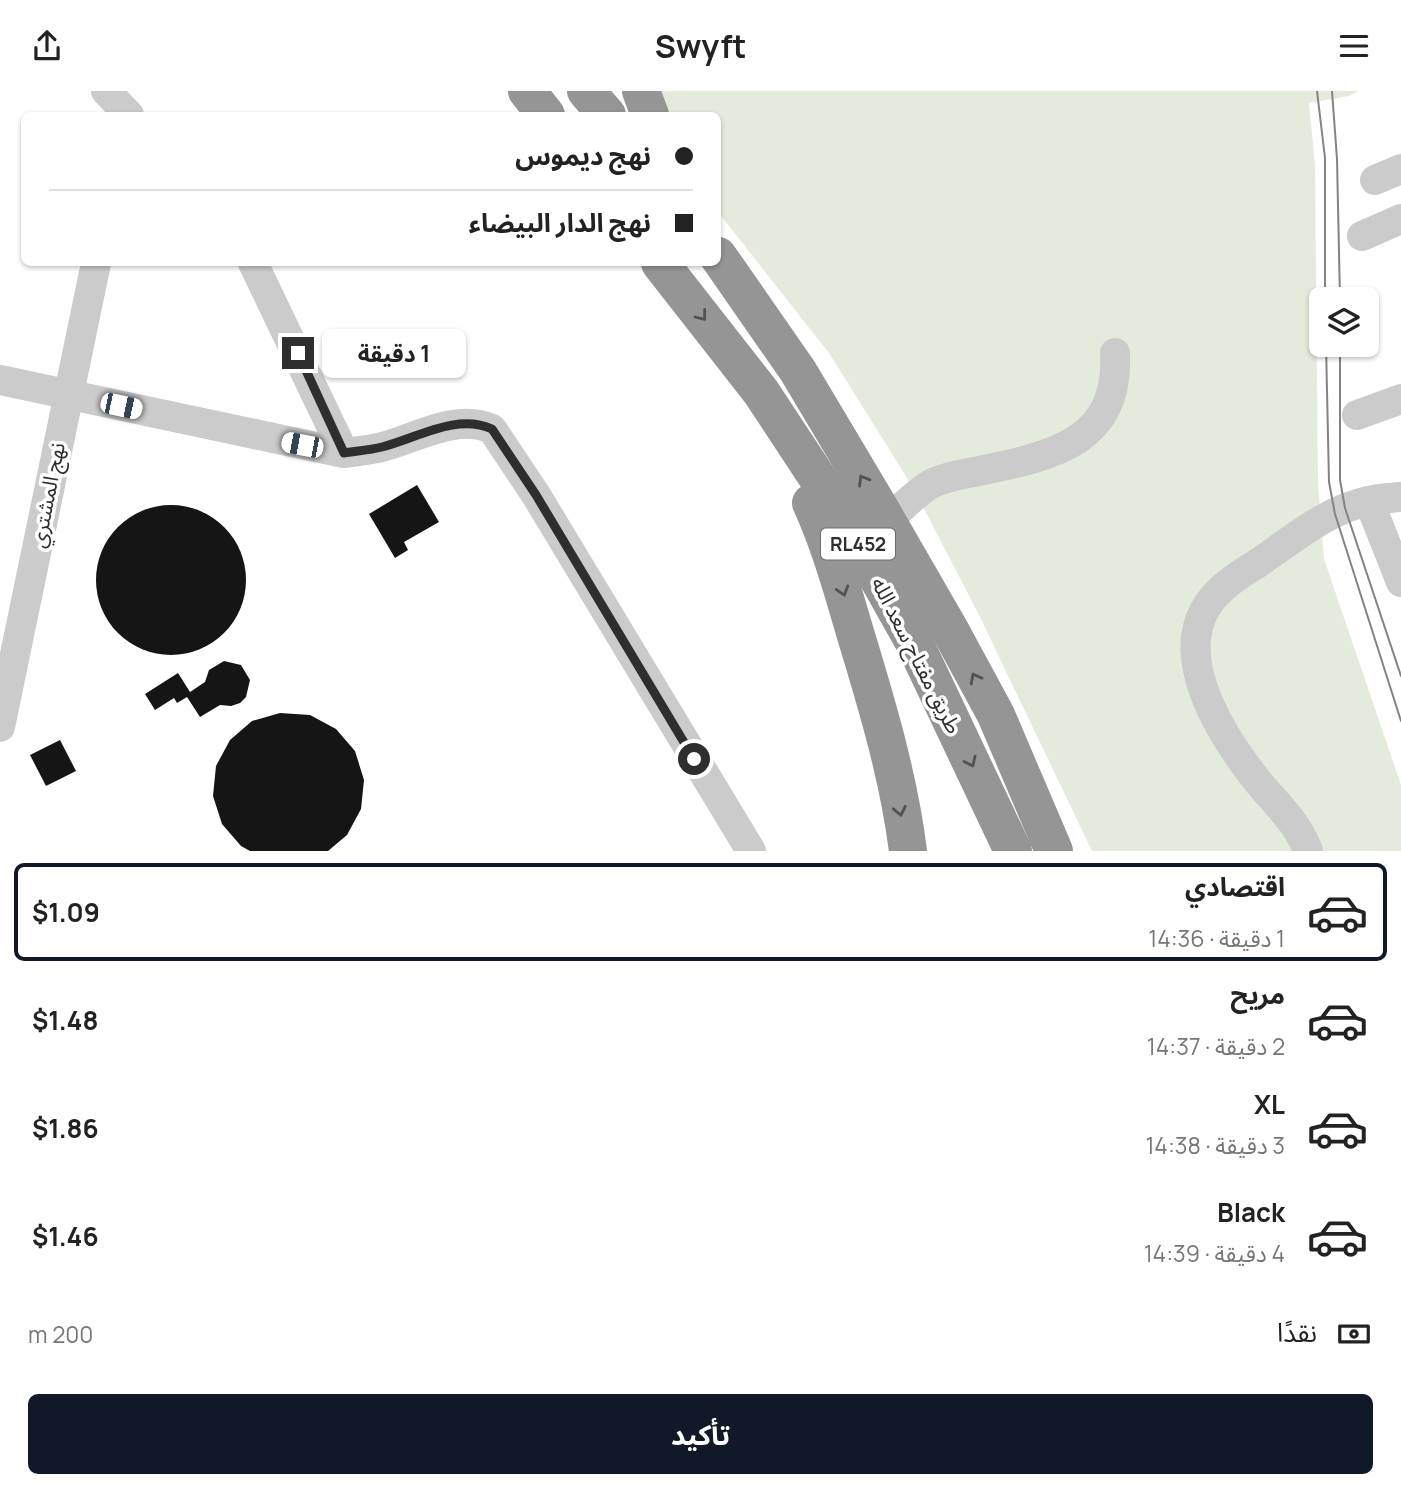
<!DOCTYPE html>
<html lang="ar">
<head>
<meta charset="utf-8">
<style>
	:root { --surface:#fff; --page:#f6f6f6; --text:#222; --muted:#767676; --line:#e0e0e0; --accent:#111827 }
	body { margin:0; font-family:Manrope,"Noto Sans Arabic",sans-serif; background:var(--page); color:var(--text); direction:rtl; height:100vh; display:flex; flex-direction:column; font-size:26px; white-space:nowrap }
	* { box-sizing:border-box; margin:0 }
	p { font-size:23px; color:var(--muted) }
	.icon { flex:none; width:38px; height:38px; fill:none; stroke:currentColor; stroke-width:2; stroke-linecap:round; stroke-linejoin:round }
	.map { position:relative; height:760px; overflow:hidden; direction:ltr }
	.details { display:flex; flex-direction:column; background:var(--surface); flex:1 }
	.details>* { flex:none }
	.guide { position:absolute; left:21px; top:21px; width:700px; height:154px; border-radius:10px; box-shadow:0 2px 5px #0004; direction:rtl; display:grid; align-content:center; height:154px; padding:0 28px; background:var(--surface) }
	.controls { position:absolute; left:1309px; top:196px; display:grid; gap:14px }
	.controls a { display:grid; place-items:center; width:70px; height:70px; border-radius:10px; background:var(--surface); box-shadow:0 2px 5px #0004; font-size:35px }
	.end { position:absolute; width:32px; height:32px; margin:-16px; border:9px solid #2e2e2e; background:#fff; box-shadow:0 0 0 4px #fff }
	.from { border-radius:50% }
	.bubble { position:absolute; height:49px; border-radius:10px; background:var(--surface); box-shadow:0 2px 5px #0004; font-size:23px; font-weight:700; line-height:49px; text-align:center; direction:rtl }
	.car { position:absolute; width:21px; height:42px; margin:-21px -10px; border-radius:9px; box-shadow:0 0 5px 2px #0007; background:linear-gradient(#fff 24%,#345 0 40%,#fff 0 76%,#345 0 86%,#fff 0) }
	.guide b { display:flex; align-items:center; gap:24px; height:66px; font-size:26px }
	.guide b+b { border-top:2px solid var(--line) }
	.guide i { width:18px; height:18px; background:var(--text) }
	ul { padding:12px 0 0; list-style:none }
	li { display:flex; align-items:center; gap:21px; height:98px; margin:0 14px 10px; padding:0 14px; border:4px solid transparent; border-radius:10px }
	li div { flex:1 }
	li b { display:block; font-size:26px }
	li em { font-style:normal; font-weight:700 }
	li.current { border-color:var(--accent) }
	li>.icon { width:63px; height:63px; stroke-width:1.5 }
	.pay { display:flex; align-items:center; gap:18px; height:77px; padding:0 28px; font-size:26px }
	.pay p { margin-inline-start:auto }
	.cta { display:flex; gap:14px; margin-top:auto; padding:14px 28px }
	.cta a { flex:1; height:80px; border-radius:10px; background:var(--accent); color:#fff; font-size:28px; font-weight:700; line-height:80px; text-align:center }
	header { display:flex; justify-content:space-between; align-items:center; height:91px; padding:0 28px; background:var(--surface); font-size:32px; font-weight:700 }
	.map>svg:first-child { display:block }
	.green { fill:#e4ebdc }
	.building { fill:#151515 }
	.lines { fill:none; stroke-linecap:round; stroke-linejoin:round }
	.minor { stroke:#cbcbcb; stroke-width:30 }
	.highway { stroke:#959595; stroke-width:38 }
	.tram { stroke:#838383; stroke-width:2 }
	.oneway { stroke:#525252 }
	.route { stroke:#2e2e2e; stroke-width:9 }
	.labels { text-anchor:middle; dominant-baseline:central; stroke-width:7; stroke-linejoin:round; paint-order:stroke }
	.shield { fill:#fff; stroke:#6d6d6d; stroke-width:2 }
	.shield-label { font-size:19px; font-weight:bold; fill:#2e2e2e }
	.street-label { font-size:21px; fill:#2e2e2e; stroke:#fff }
</style>
</head>
<body>
<header><svg class="icon" aria-label="menu" viewBox="0 0 24 24"><path d="M4 6h16M4 12h16M4 18h16"/></svg>Swyft<svg class="icon" aria-label="share" viewBox="0 0 24 24"><path d="M12 15V3M7 8l5-5 5 5M5 13v7h14v-7"/></svg></header>
<div class="map">
<svg width="1401" height="760" viewBox="0 0 1401 760">
	<rect width="100%" height="100%" fill="#fff"/>
	<polygon class="green" points="655,0 1359,0 1349,5 1309,12 1315,74 1318,392 1324,468 1401,694 1401,760 1092,760 980,526 914,398 829,262 718,121 718,24 664,24"/>
	<g class="building">
		<polygon points="417,394 439,431 404,451 408,459 395,467 369,423"/>
		<circle cx="171" cy="489" r="75"/>
		<polygon points="224,570 241,574 250,589 246,606 240,612 231,615 220,614 200,626 187,606 177,612 174,607 155,619 145,603 178,582 190,601 205,591 209,579"/>
		<polygon points="280,622 310,624 336,638 355,660 364,689 361,718 347,744 328,760 250,760 241,755 222,733 213,705 216,675 230,649 252,630"/>
		<polygon points="60,649 76,680 46,695 30,664"/>
	</g>
	<g class="lines">
		<g class="minor">
			<polyline points="106,0 129,24"/>
			<polyline points="1375,89 1401,78"/>
			<polyline points="1362,145 1401,128"/>
			<polyline points="253,172 344,362"/>
			<path d="M0,289L344,362C357,360 370,359 382,356C417,347 457,322 492,338L536,404L751,760"/>
			<polyline points="1357,324 1401,308"/>
			<polyline points="1369,410 1401,491"/>
			<path d="M887,430C901,418 916,401 933,392C947,385 964,383 979,380C1051,365 1120,352 1115,262"/>
			<polyline points="0,636 96,172"/>
			<path d="M1308,760C1298,731 1273,710 1255,687C1220,642 1169,562 1212,508C1224,493 1242,482 1258,472C1292,449 1328,418 1369,410C1379,407 1391,407 1401,406"/>
		</g>
		<g class="highway">
			<polyline points="527,0 546,24"/>
			<polyline points="586,0 607,24"/>
			<polyline points="641,0 650,24"/>
			<polyline points="718,165 798,280 879,416 950,539 996,624 1054,760"/>
			<polyline points="660,172 761,301 844,427 915,553 1013,760"/>
			<path d="M811,412C831,456 843,501 857,548C878,617 899,688 908,760"/>
		</g>
		<g class="tram">
			<polyline points="1317,0 1325,67 1325,208"/>
			<polyline points="1332,0 1337,68 1340,208"/>
			<polyline points="1326,254 1329,391 1335,423 1401,630"/>
			<polyline points="1340,254 1340,389 1345,417 1401,585"/>
		</g>
	</g>
	<defs><path id="oneway-chevron" d="M-2-3.5L2.5 0L-2 3.5" fill="none" stroke-width="1.6" stroke-linecap="round" stroke-linejoin="round" transform="scale(1.75)"/></defs>
	<g class="oneway">
		<use href="#oneway-chevron" transform="translate(702 225) rotate(52)"/>
		<use href="#oneway-chevron" transform="translate(863 389) rotate(-121)"/>
		<use href="#oneway-chevron" transform="translate(843 500) rotate(73)"/>
		<use href="#oneway-chevron" transform="translate(975 587) rotate(-118)"/>
		<use href="#oneway-chevron" transform="translate(971 671) rotate(65)"/>
		<use href="#oneway-chevron" transform="translate(900 720) rotate(78)"/>
	</g>
	<g class="lines">
		<path class="route" d="M298,262L344,362C357,360 370,359 382,356C417,347 457,322 492,338L536,404L694,668"/>
	</g>
	<g class="labels">
		<rect class="shield" x="821" y="437.5" width="74" height="31" rx="5"/>
		<g class="shield-label">
			<text x="858" y="453">RL452</text>
		</g>
		<g class="street-label">
			<text transform="translate(47 404) rotate(-79)">نهج المشتري</text>
			<text transform="translate(917 564) rotate(63)">طريق مفتاح سعد الله</text>
		</g>
	</g>
</svg>
<div class="controls">
<a><svg class="icon" aria-label="layers" viewBox="0 0 24 24"><path d="M12 4l9 5-9 5-9-5zM3 14l9 5 9-5"/></svg></a>
</div>
<i class="end from" style="left:694px;top:668px"></i>
<i class="end" style="left:298px;top:262px"></i>
<div class="bubble" style="left:322px;top:238px;width:144px">1 دقيقة</div>
<i class="car" style="left:121px;top:315px;rotate:102deg"></i>
<i class="car" style="left:302px;top:354px;rotate:281deg"></i>
<div class="guide">
<b><i class="from"></i>نهج ديموس</b>
<b><i></i>نهج الدار البيضاء</b>
</div>
</div>
<section class="details">
<ul>
<li class="current"><svg class="icon" aria-label="car" viewBox="0 0 24 24"><path d="M5 17H2v-5l4-1 3-4h7l3 4 3 1v5h-3M9 17h6M6 11h13"/><circle cx="7" cy="17" r="2"/><circle cx="17" cy="17" r="2"/></svg><div><b>اقتصادي</b><p>1 دقيقة · 14:36</p></div><em>$1.09</em></li>
<li><svg class="icon" aria-label="car" viewBox="0 0 24 24"><path d="M5 17H2v-5l4-1 3-4h7l3 4 3 1v5h-3M9 17h6M6 11h13"/><circle cx="7" cy="17" r="2"/><circle cx="17" cy="17" r="2"/></svg><div><b>مريح</b><p>2 دقيقة · 14:37</p></div><em>$1.48</em></li>
<li><svg class="icon" aria-label="car" viewBox="0 0 24 24"><path d="M5 17H2v-5l4-1 3-4h7l3 4 3 1v5h-3M9 17h6M6 11h13"/><circle cx="7" cy="17" r="2"/><circle cx="17" cy="17" r="2"/></svg><div><b>XL</b><p>3 دقيقة · 14:38</p></div><em>$1.86</em></li>
<li><svg class="icon" aria-label="car" viewBox="0 0 24 24"><path d="M5 17H2v-5l4-1 3-4h7l3 4 3 1v5h-3M9 17h6M6 11h13"/><circle cx="7" cy="17" r="2"/><circle cx="17" cy="17" r="2"/></svg><div><b>Black</b><p>4 دقيقة · 14:39</p></div><em>$1.46</em></li>
</ul>
<div class="pay"><svg class="icon" aria-label="cash" viewBox="0 0 24 24"><path d="M3 7h18v10H3z"/><circle cx="12" cy="12" r="2"/></svg>نقدًا<p>200 m</p></div>
<div class="cta"><a>تأكيد</a></div>
</section>
</body>
</html>
